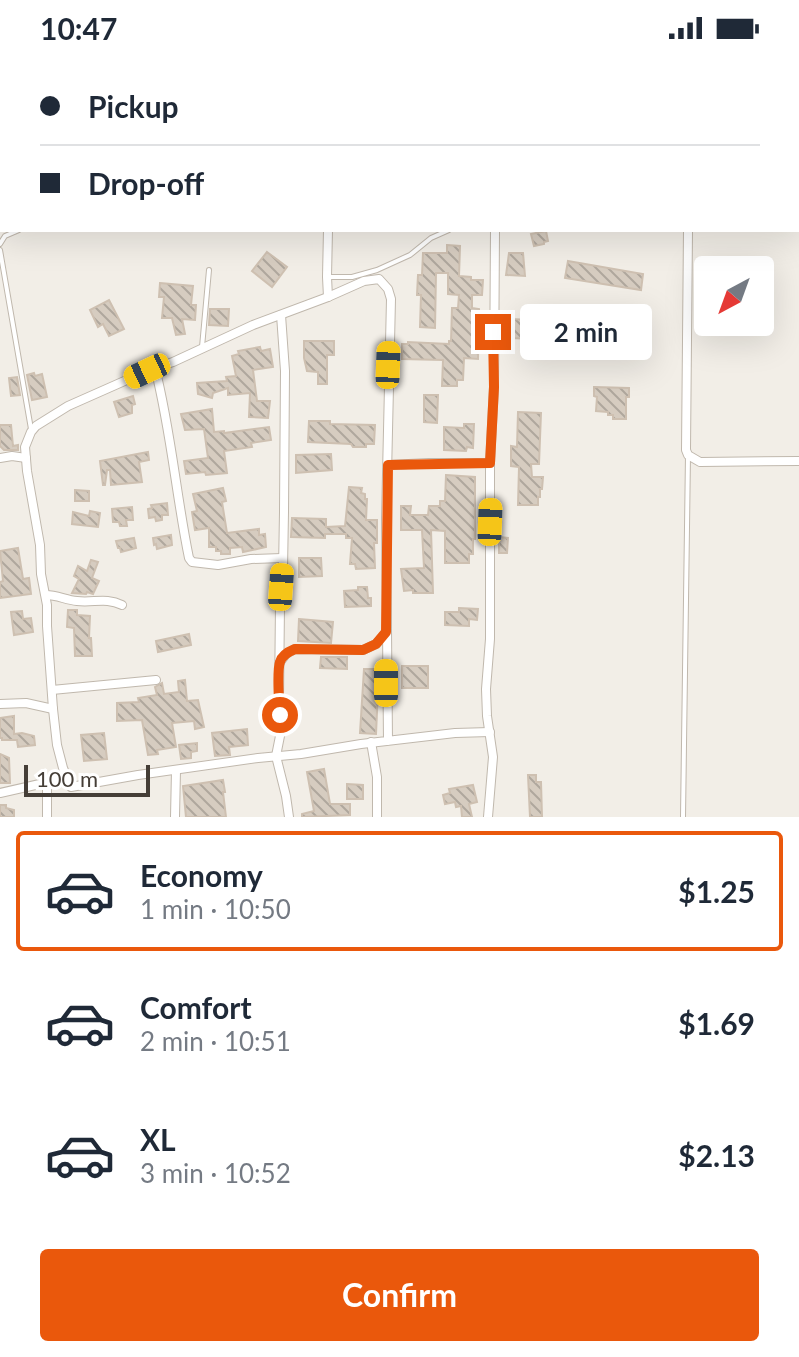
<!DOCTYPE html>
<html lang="en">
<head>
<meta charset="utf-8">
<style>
	:root { --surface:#fff; --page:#f6f6f7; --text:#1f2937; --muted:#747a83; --line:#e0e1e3; --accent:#ea580c }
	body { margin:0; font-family:Lato,sans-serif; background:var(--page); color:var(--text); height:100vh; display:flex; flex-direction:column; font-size:30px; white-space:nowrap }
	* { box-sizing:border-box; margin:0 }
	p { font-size:26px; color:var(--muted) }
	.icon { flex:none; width:44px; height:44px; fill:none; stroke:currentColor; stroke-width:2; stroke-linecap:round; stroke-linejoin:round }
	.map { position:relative; height:761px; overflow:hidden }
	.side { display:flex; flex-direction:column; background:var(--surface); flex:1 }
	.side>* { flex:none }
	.top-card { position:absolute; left:0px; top:0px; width:800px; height:176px; box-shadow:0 8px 32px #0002; display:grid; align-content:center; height:176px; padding:0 40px; background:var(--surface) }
	.needle { width:52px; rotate:221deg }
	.buttons { position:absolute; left:694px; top:200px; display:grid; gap:16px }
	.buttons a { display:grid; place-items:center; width:80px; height:80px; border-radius:8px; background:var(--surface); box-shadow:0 8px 32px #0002; font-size:40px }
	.scale { position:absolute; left:24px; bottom:20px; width:126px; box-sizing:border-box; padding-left:8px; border:4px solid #453e37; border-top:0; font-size:22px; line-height:28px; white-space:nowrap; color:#453e37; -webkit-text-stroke:6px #fff; paint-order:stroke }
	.end { position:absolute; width:36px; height:36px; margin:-18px; border:10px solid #ea580c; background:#fff; box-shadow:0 0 0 4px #fff }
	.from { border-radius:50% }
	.bubble { position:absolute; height:56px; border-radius:8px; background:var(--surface); box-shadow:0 8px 32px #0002; font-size:26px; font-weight:700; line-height:56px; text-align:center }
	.car { position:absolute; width:24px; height:48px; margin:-24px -12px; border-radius:10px; box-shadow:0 0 6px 2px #0007; background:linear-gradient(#f5c518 24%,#345 0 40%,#f5c518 0 76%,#345 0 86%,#f5c518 0) }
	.top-card b { display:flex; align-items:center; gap:28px; height:76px; font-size:30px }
	.top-card b+b { border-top:2px solid var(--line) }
	.top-card i { width:20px; height:20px; background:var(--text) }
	ul { padding:14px 0 0; list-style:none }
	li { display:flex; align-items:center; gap:24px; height:120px; margin:0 16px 12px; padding:0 24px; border:4px solid transparent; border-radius:8px }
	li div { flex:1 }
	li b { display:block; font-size:30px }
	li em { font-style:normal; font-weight:700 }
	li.current { border-color:var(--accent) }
	li>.icon { width:72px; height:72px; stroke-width:1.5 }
	.action { display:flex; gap:16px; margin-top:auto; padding:16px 40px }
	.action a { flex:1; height:92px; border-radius:8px; background:var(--accent); color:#fff; font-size:32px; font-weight:700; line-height:92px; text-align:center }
	.status { display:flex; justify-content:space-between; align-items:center; height:56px; padding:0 40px; background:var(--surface); direction:ltr }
	.status svg { height:22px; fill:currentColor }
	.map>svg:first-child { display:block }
	.building { fill:url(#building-back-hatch); stroke:#cec0b1; stroke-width:2 }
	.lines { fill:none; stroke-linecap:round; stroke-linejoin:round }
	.service-casing { stroke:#c0b8ad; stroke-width:6 }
	.minor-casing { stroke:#c0b8ad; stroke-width:10 }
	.path { stroke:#beb09c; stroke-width:2; stroke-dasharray:4 4; stroke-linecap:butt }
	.service { stroke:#fff; stroke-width:4 }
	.minor { stroke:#fff; stroke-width:8 }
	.route { stroke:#ea580c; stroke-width:10 }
</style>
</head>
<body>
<div class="status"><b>10:47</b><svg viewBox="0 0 49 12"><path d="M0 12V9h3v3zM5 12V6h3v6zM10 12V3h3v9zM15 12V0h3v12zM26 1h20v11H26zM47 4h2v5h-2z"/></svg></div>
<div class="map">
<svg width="799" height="761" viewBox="0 0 799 761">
	<defs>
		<pattern id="building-back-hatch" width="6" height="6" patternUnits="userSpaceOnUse" patternTransform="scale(2)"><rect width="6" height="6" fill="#d6ccc0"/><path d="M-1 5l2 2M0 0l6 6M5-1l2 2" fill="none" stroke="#afa79d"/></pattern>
	</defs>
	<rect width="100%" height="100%" fill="#f2eee7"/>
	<g class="building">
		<polygon points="546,175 548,185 544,186 544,188 534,190 531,178"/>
		<polygon points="447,189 460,190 459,220 471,221 471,224 483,224 482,239 472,239 472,252 479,253 478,303 464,302 463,324 457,324 457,330 442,330 443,304 402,303 402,288 408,288 408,286 449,288 449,285 451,285 452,252 458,252 459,239 448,238 448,217 436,217 435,272 420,271 421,239 417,239 418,219 422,219 423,197 447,197"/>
		<polygon points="267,196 287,211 272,231 252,215"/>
		<polygon points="509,197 523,197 525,220 506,219"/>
		<polygon points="568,205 643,218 641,234 565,222"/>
		<polygon points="160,227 193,230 191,249 196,249 195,264 182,263 185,278 176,279 172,262 162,262 164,241 159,241"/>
		<polygon points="109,244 124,273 109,280 103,268 98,271 90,254"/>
		<polygon points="210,253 229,253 228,270 209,269"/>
		<polygon points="509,263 533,264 533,283 510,282"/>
		<polygon points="304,285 334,285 334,299 327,299 327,328 318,328 318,316 307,315 304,302"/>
		<polygon points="260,291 261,295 270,293 273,311 253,314 257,345 270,345 268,362 249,361 250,337 228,339 228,332 213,337 212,342 198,338 197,327 227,325 226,321 236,320 232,300 239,298 238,295"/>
		<polygon points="34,317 35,320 42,318 47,341 32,344 27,319"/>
		<polygon points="17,321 20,339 11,340 9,322"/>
		<polygon points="594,331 629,332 629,341 626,341 626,363 613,363 613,359 608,359 608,356 596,355 597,341 594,340"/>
		<polygon points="424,339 438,339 437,367 424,366"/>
		<polygon points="133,340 135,348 132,349 132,357 119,361 114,346"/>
		<polygon points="212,353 214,376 224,375 224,377 269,371 271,384 251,387 252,391 224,395 227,417 206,419 205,416 186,418 184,405 208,402 204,373 185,374 181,358"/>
		<polygon points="518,356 541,357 539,408 531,408 532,421 543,421 542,433 540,433 540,441 538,441 538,449 518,449 519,411 511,410 511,390 517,391"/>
		<polygon points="309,365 330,365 330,368 375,369 374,388 366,388 366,391 353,391 351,388 308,386"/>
		<polygon points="464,368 474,368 473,392 467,391 466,395 444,394 444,371 464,372"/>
		<polygon points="0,369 11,369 13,390 18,389 18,394 4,394 0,390"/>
		<polygon points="148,396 149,404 139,406 142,426 111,429 110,414 107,414 105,429 103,429 100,405"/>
		<polygon points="331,398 332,414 296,417 296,399"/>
		<polygon points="446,419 475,421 475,483 473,483 473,498 469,498 469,507 445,507 445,475 431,474 433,537 413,537 413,534 404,535 401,513 424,512 422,474 401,474 401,450 411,450 410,459 428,459 429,450 440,450 440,445 445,445"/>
		<polygon points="349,431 362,432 361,437 365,438 365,443 367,443 366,464 377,464 377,487 374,487 375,512 356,513 355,508 350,508 352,482 346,482 346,478 325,478 325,482 291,481 292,462 326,463 326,471 345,470"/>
		<polygon points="223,432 226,445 222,446 227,477 259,473 259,479 265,478 266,491 243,496 242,491 230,492 230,498 221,498 221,495 216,495 216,491 209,491 209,472 195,474 192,456 197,455 193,438"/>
		<polygon points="75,434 89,435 89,445 75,445"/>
		<polygon points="167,447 168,459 162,459 162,464 156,465 155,461 149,462 148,453 152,452 151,449"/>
		<polygon points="132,451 133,464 126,464 127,470 120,470 119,466 113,466 112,453"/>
		<polygon points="90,455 100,457 98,471 72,468 73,456 89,460"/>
		<polygon points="171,479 172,489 157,493 156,488 154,489 153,482"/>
		<polygon points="499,481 508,482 507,497 499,497"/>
		<polygon points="134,482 136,492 121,496 120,492 118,492 116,485"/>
		<polygon points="18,492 23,523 29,522 31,538 0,542 0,526 3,525 0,495"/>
		<polygon points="299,502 321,502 322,520 299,521"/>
		<polygon points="91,504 98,506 92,522 99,525 93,538 87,536 86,538 72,537 79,523 74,520 78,510 87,515"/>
		<polygon points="358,531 367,531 368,542 371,542 371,550 345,551 344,535 358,534"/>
		<polygon points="459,552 478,553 477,564 469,563 469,570 445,569 445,556 459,556"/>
		<polygon points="68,554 77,554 77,559 90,560 89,582 91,582 92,600 75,600 74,572 67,571"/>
		<polygon points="22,555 23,563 31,562 33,576 14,579 11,556"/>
		<polygon points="299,563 333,566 331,587 298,585"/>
		<polygon points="189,578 191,589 158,596 156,585"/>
		<polygon points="321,601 347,601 347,613 320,612"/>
		<rect x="402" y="610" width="26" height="22"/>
		<polygon points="364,613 379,613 376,678 360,677"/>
		<polygon points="185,624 187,645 198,644 204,671 195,673 194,665 172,667 176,691 157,694 158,698 148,699 142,664 117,665 117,647 139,646 138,642 157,639 155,631 162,627 164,638 179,636 178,625"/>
		<polygon points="14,660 14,678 22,677 34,680 35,689 18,691 17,684 2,684 2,682 0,682 0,662"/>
		<polygon points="247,673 248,689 229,691 230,699 215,700 212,677"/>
		<polygon points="104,677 107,703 84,705 81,679"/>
		<polygon points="197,687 197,695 191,696 191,702 181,703 179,689"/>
		<polygon points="0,698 9,702 10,727 0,727"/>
		<polygon points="324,713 330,748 350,748 350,759 302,761 302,758 314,755 307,716"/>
		<polygon points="528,719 536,719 536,726 541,726 542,761 530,761"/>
		<polygon points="223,724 225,736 223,736 226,761 186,761 183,730"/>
		<polygon points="347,728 363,729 363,743 347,743"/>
		<polygon points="473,729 477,746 469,748 472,761 462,761 461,750 456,751 455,746 445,748 443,739 450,737 449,733"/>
		<polygon points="0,749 6,749 6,752 14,754 14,761 0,761"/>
	</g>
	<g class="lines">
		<g class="service-casing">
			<g id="service">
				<polyline points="0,188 5,180 19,174"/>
				<polyline points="0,194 31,373"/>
				<polyline points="327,221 352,221 377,214 410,199 431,182 449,174"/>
				<polyline points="202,291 209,214"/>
				<polyline points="683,761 688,399"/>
			</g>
		</g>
		<g class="minor-casing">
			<g id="minor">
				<polyline points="689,2 690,0"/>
				<polyline points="688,174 686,394 688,399 700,406 799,405"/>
				<polyline points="328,241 327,221 328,174"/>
				<polyline points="281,259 285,315 284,456 283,513 280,549 279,642 281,675 276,700 286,740 289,761"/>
				<path d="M155,312C171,374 176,439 189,502L192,506L218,509L251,503L282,502"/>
				<polyline points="0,402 12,400 26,402"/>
				<polyline points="388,409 429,407 490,407"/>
				<path d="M46,539C57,539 66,544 77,545C94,547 106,541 122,549"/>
				<polyline points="280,606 286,598 295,593 363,594 376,588 386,577"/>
				<polyline points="52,634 156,624"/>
				<polyline points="0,648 26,647 53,653"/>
				<polyline points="388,685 386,462 391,243 388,233 379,223 364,225 328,241 253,269 173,306 147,315 68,350 36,370 31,376 25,391 27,415 40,489 41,518 47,549 47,570 53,653 57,689 63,712 71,731 138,719 258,702 301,698 361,688 455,677 490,676"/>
				<polyline points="371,686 377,721 377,761"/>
				<polyline points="47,726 47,761"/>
				<polyline points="0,737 66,722"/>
				<polyline points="175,761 176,714"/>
				<polyline points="488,761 493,701 487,660 486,633 490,583 490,407 494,331 495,174"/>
			</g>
		</g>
		<g class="path">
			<polyline points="23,2 33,0"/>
			<polyline points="0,6 2,6"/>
		</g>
		<use href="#service" class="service"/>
		<use href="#minor" class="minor"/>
	</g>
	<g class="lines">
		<path class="route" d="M280,659C279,649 277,614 280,606C282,599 290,595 295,593L363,594L376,588L386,576L388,409L490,407L494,331L493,276"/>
	</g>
</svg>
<div class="buttons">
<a><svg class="needle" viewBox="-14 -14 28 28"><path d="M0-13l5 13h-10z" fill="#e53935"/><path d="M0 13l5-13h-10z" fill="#747a83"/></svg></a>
</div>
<div class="scale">100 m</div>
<i class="end from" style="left:280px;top:659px"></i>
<i class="end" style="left:493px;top:276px"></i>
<div class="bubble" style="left:520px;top:248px;width:132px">2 min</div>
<i class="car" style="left:388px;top:309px;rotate:2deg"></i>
<i class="car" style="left:147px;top:315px;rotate:245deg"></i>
<i class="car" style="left:490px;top:466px;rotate:2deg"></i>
<i class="car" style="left:281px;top:531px;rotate:4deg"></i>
<i class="car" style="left:386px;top:627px;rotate:0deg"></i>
<div class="top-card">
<b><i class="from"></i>Pickup</b>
<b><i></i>Drop-off</b>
</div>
</div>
<section class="side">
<ul>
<li class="current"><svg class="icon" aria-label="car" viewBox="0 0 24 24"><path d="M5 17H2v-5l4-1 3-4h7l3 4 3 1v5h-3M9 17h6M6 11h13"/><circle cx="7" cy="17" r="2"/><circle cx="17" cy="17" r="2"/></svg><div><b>Economy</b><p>1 min · 10:50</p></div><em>$1.25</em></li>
<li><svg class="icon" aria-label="car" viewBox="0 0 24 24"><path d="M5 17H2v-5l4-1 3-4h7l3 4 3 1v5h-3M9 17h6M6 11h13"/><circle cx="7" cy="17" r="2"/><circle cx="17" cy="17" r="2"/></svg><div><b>Comfort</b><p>2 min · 10:51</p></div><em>$1.69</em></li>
<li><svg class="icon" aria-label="car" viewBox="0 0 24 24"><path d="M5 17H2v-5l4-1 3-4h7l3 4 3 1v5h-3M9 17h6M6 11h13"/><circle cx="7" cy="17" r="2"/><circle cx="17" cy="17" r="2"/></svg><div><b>XL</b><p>3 min · 10:52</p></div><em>$2.13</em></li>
</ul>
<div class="action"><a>Confirm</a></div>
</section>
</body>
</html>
